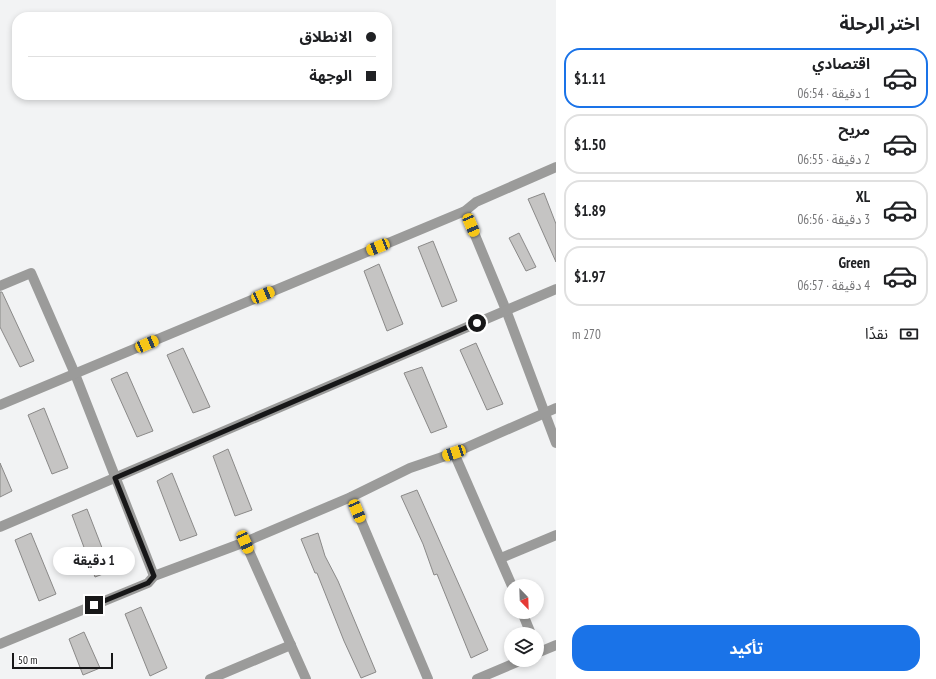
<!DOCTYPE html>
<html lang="ar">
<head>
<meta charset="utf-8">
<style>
	:root { --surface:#fff; --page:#f6f6f6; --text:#202124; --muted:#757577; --line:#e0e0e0; --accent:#1a73e8 }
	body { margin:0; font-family:"PT Sans Narrow","Noto Sans Arabic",sans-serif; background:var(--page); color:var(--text); direction:rtl; height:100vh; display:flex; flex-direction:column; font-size:15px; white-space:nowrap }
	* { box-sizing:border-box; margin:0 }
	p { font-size:13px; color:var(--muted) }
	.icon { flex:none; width:22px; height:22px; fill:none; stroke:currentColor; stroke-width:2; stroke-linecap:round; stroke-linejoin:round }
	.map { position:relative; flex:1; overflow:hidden; direction:ltr }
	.drawer { display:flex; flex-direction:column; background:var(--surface); width:380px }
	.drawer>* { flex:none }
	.top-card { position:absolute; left:12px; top:12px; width:380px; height:88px; border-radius:16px; box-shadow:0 2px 6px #0003; direction:rtl; display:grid; align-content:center; height:88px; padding:0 16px; background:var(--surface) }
	.needle { width:26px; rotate:157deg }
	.tools { position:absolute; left:504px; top:579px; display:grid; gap:8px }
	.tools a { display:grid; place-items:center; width:40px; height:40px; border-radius:50%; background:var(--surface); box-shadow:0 2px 6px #0003; font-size:20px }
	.scale { position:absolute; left:12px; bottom:10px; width:101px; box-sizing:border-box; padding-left:4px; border:2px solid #171718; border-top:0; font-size:11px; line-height:14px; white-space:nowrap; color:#171718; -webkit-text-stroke:3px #fff; paint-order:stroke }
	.end { position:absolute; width:18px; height:18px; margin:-9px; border:5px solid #171718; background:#fff; box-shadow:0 0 0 2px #fff }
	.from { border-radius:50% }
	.bubble { position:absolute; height:28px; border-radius:14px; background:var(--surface); box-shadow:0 2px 6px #0003; font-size:13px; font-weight:700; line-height:28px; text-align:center; direction:rtl }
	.car { position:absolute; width:12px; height:24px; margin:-12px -6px; border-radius:5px; box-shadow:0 0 3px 1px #0007; background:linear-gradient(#f5c518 24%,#345 0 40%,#f5c518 0 76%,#345 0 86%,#f5c518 0) }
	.top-card b { display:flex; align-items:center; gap:14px; height:38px; font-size:15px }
	.top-card b+b { border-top:1px solid var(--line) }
	.top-card i { width:10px; height:10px; background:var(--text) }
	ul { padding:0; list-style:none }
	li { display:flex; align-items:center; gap:12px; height:60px; margin:0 8px 6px; padding:0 8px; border:2px solid var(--line); border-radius:16px }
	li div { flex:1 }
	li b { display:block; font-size:15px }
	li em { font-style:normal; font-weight:700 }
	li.current { border-color:var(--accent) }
	li>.icon { width:36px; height:36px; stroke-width:1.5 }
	h2 { padding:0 16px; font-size:18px; line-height:48px }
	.pay { display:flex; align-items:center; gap:10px; height:44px; padding:0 16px; font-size:15px }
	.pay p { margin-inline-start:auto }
	.primary-button { display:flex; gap:8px; margin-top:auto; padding:8px 16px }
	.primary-button a { flex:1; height:46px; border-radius:16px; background:var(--accent); color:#fff; font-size:16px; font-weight:700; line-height:46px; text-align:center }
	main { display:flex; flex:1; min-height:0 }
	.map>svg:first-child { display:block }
	.building { fill:#c5c4c3; stroke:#8a8988 }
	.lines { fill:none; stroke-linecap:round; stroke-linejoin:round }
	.minor { stroke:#9b9b9a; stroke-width:10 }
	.route { stroke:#171718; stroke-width:5 }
</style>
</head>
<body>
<main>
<section class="drawer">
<h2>اختر الرحلة</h2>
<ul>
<li class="current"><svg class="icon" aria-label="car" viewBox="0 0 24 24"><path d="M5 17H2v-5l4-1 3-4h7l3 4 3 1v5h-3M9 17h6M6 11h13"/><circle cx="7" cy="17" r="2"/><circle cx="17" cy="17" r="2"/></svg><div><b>اقتصادي</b><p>1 دقيقة · 06:54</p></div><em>$1.11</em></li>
<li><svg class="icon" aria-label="car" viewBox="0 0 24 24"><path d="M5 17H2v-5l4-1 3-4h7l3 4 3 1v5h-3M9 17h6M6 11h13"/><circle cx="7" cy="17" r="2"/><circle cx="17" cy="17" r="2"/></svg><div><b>مريح</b><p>2 دقيقة · 06:55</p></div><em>$1.50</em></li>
<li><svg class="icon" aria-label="car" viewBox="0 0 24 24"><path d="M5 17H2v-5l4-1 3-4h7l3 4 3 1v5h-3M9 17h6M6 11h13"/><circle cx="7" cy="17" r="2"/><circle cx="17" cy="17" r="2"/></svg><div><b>XL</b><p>3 دقيقة · 06:56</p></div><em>$1.89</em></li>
<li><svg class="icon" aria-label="car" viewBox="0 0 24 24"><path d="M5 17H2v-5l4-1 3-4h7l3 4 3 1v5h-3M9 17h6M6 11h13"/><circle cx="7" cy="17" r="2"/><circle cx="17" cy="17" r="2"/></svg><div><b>Green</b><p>4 دقيقة · 06:57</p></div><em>$1.97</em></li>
</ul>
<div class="pay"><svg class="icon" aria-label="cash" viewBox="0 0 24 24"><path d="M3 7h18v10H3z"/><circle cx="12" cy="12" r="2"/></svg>نقدًا<p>270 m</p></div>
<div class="primary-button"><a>تأكيد</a></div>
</section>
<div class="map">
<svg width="556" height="679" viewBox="0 0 556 679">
	<rect width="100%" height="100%" fill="#f2f3f4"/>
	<g class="building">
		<polygon points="544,193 556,224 556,262 528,199"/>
		<polygon points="519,233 536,267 526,271 509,238"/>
		<polygon points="433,241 457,301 442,307 418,247"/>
		<polygon points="379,264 403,324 387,331 364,271"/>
		<polygon points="0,292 2,292 34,361 20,367 0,327"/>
		<polygon points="476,343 503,404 487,410 460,350"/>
		<polygon points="183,348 210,407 193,413 167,355"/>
		<polygon points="422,367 447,427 431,433 404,373"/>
		<polygon points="127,372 153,431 137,437 111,379"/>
		<polygon points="44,408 68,468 52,474 28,415"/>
		<polygon points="228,449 252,510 235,516 213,456"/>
		<polygon points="0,463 12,491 0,497"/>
		<polygon points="172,473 197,535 180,541 157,481"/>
		<polygon points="417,490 488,650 471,658 437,574 434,575 423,544 401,496"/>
		<polygon points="87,509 111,571 95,577 72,515"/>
		<polygon points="31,533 56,594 39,601 15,540"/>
		<polygon points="318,533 325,556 338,581 376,672 361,678 344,641 317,573 315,573 301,539"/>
		<polygon points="141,607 167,668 150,676 125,614"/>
		<polygon points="84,632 100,668 83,675 69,639"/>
	</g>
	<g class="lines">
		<g class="minor">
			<polyline points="465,211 506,310 556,443"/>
			<polyline points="0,286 31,273 75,374 154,576"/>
			<polyline points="0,405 465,211 476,202 556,167"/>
			<polyline points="454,453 512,586"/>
			<polyline points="351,497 428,679"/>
			<polyline points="0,527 556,289"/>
			<polyline points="245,542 306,679"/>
			<polyline points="501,558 556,535"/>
			<polyline points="522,612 531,634"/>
			<polyline points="0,644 148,583 154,576 245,542 351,497 410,468 454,453 556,408"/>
			<polyline points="537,653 556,645"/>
			<polyline points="210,679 291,645"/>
			<polyline points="477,679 522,660"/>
		</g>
	</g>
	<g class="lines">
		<polyline class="route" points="94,605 148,583 154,576 115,478 477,323"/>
	</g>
</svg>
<div class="tools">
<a><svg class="needle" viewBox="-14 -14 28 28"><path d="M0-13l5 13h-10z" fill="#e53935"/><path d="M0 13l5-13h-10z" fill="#757577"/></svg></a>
<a><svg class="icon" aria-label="layers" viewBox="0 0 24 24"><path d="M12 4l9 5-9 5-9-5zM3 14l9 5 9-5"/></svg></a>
</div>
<div class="scale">50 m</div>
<i class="end from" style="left:477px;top:323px"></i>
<i class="end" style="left:94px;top:605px"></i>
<div class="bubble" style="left:53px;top:547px;width:82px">1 دقيقة</div>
<i class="car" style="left:471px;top:225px;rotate:157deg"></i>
<i class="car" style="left:378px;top:247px;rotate:248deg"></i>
<i class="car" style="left:263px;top:295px;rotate:67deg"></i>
<i class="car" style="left:147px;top:344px;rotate:67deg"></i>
<i class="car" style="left:454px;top:453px;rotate:251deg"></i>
<i class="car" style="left:357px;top:511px;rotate:157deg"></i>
<i class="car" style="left:245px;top:542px;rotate:156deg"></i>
<div class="top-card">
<b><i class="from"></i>الانطلاق</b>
<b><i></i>الوجهة</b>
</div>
</div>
</main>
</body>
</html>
